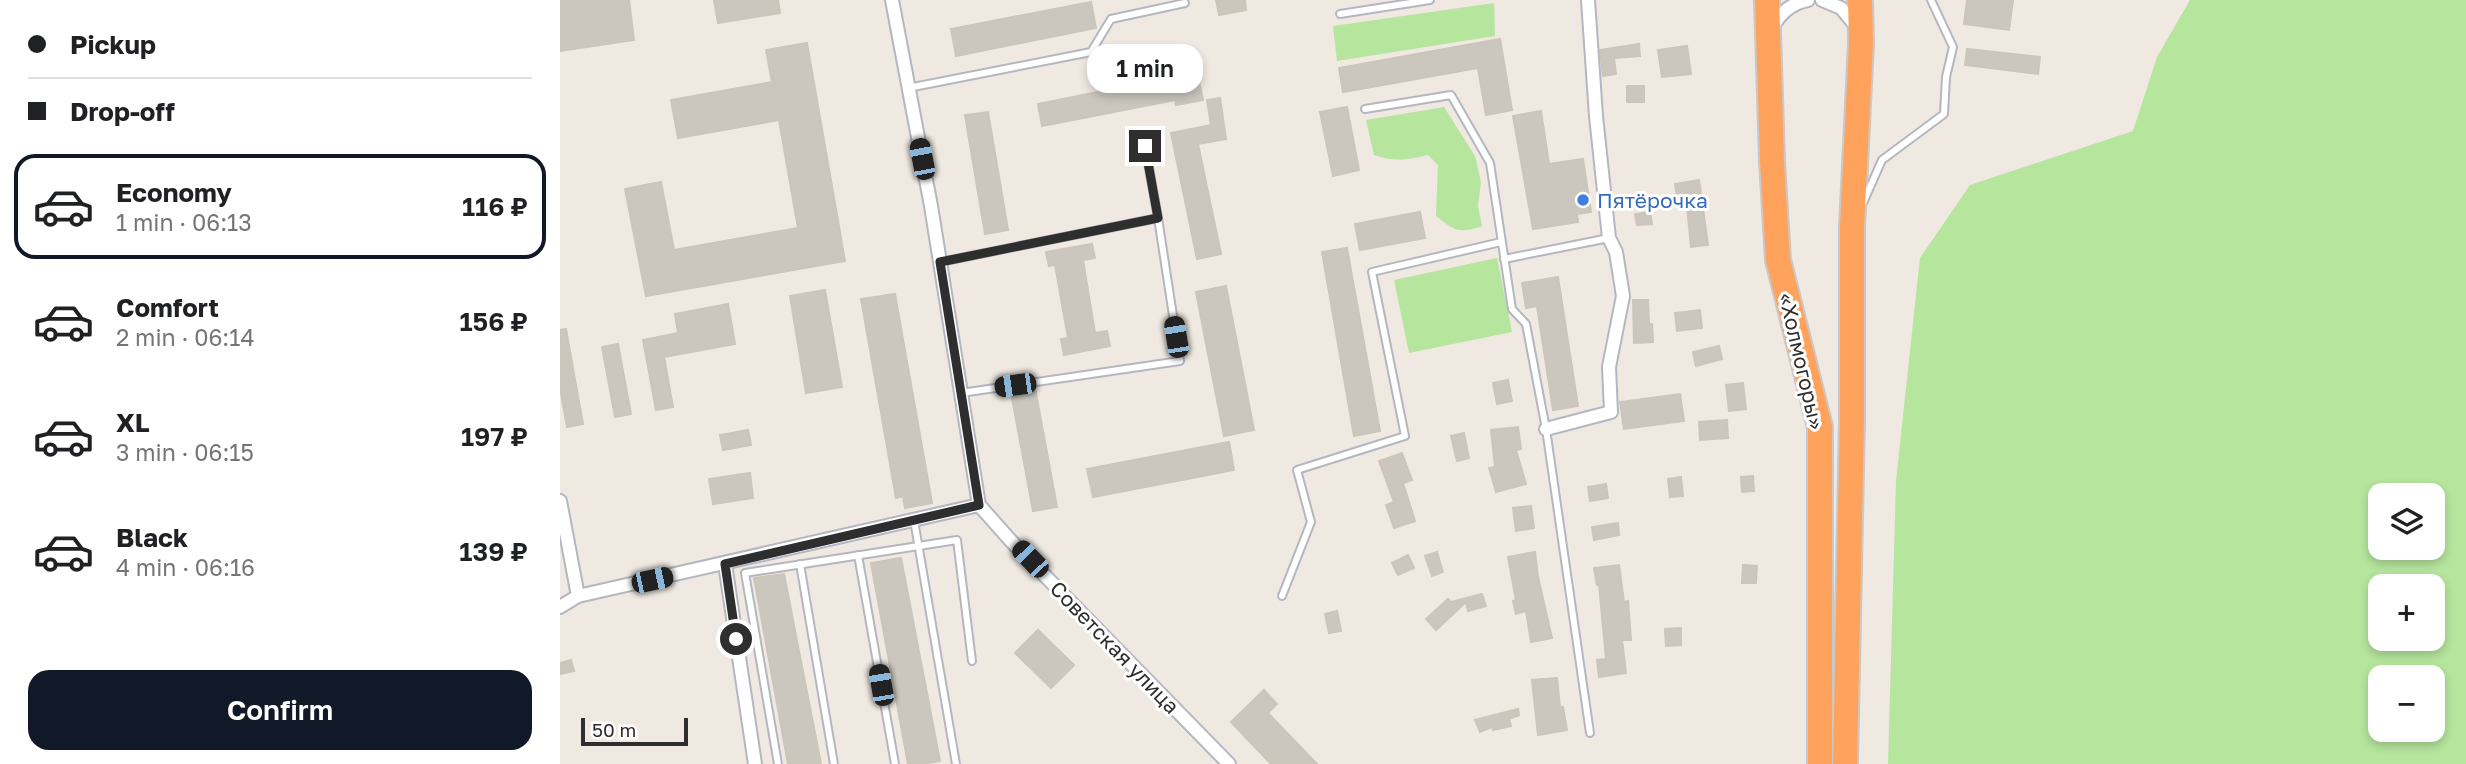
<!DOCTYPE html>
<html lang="en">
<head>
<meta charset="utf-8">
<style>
	:root { --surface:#fff; --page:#f2f2f2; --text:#202124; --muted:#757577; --line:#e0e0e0; --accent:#111827 }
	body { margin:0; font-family:"Golos Text",sans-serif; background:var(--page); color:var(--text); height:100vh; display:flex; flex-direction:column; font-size:26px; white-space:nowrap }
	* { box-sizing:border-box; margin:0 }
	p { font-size:23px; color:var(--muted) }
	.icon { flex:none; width:38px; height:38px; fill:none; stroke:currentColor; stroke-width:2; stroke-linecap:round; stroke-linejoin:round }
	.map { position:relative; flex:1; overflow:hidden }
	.details { display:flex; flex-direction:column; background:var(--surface); width:560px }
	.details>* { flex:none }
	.top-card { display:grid; align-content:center; height:154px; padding:0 28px; background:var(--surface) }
	.tools { position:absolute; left:1808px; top:483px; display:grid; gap:14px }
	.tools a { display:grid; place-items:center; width:77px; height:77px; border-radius:14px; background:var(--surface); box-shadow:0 4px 10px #0003; font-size:35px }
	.scale { position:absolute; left:21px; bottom:18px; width:107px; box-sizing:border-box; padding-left:7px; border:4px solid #2e2e2e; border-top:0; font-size:19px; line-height:24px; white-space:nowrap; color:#2e2e2e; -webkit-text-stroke:5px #fff; paint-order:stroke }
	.end { position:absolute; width:32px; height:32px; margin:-16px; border:9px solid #2e2e2e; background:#fff; box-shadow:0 0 0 4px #fff }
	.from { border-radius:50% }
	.bubble { position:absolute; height:49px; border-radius:21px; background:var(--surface); box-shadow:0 4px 10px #0003; font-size:23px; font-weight:600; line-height:49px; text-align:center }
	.car { position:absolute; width:21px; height:42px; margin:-21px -10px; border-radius:9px; box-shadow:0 0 5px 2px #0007; background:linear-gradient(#222 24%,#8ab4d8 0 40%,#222 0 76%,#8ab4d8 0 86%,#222 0) }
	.top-card b { display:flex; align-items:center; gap:24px; height:66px; font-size:26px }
	.top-card b+b { border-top:2px solid var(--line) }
	.top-card i { width:18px; height:18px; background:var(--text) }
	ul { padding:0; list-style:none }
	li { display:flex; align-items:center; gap:21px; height:105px; margin:0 14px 10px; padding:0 14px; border:4px solid transparent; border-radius:21px }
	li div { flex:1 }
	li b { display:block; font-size:26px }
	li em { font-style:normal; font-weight:600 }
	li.current { border-color:var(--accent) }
	li>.icon { width:63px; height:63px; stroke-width:1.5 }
	.primary-button { display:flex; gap:14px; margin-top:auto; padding:14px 28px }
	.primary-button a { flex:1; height:80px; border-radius:21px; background:var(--accent); color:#fff; font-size:28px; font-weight:600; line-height:80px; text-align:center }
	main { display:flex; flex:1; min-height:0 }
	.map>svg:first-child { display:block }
	.green { fill:#b6e59e; fill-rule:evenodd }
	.building { fill:#cbc7bf; stroke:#cbc5ba; stroke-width:2 }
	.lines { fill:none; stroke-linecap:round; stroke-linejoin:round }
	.lane-casing { stroke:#b4b7c1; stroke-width:10 }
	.street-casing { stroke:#b4b7c1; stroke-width:16 }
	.highway-casing { stroke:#c9c9c9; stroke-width:28 }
	.lane { stroke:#fff; stroke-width:6 }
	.street { stroke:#fff; stroke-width:12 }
	.highway { stroke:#ffa35c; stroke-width:24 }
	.route { stroke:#2e2e2e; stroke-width:9 }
	.shop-dot { fill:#3f7fe0; stroke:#fff; stroke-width:2.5 }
	.labels { text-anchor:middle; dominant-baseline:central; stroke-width:6; stroke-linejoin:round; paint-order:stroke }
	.shop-label { font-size:21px; fill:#366cbe; stroke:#fff; text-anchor:start }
	.street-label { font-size:21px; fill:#2e2e2e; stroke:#fff }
</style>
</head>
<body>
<main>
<section class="details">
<div class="top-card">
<b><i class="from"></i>Pickup</b>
<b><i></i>Drop-off</b>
</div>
<ul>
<li class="current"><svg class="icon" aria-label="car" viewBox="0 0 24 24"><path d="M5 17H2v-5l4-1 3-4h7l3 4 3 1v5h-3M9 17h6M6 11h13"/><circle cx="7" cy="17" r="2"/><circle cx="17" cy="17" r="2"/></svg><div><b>Economy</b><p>1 min · 06:13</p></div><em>116 ₽</em></li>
<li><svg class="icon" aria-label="car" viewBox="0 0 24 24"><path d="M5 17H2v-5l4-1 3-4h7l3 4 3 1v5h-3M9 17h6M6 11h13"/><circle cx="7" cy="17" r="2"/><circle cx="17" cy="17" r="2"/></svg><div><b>Comfort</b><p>2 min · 06:14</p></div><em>156 ₽</em></li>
<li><svg class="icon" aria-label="car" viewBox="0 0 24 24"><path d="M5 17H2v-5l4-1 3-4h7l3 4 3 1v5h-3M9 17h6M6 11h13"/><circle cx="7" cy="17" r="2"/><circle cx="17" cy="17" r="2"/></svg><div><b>XL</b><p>3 min · 06:15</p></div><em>197 ₽</em></li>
<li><svg class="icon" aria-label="car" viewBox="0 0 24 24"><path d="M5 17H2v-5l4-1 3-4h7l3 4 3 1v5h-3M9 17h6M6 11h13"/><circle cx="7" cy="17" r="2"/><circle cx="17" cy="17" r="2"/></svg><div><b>Black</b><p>4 min · 06:16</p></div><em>139 ₽</em></li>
</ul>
<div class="primary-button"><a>Confirm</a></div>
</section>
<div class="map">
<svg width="1906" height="764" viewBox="0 0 1906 764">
	<rect width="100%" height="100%" fill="#efe9e1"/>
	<g class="green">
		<path d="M1630,0H1906V764H1328L1336,481L1360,258L1410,185L1573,131L1597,57ZM1820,495H1872V548H1820ZM1872,586V639H1820V586ZM1820,677H1872V730H1820Z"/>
		<polygon points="934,3 935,36 777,61 773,26"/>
		<path d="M884,107L915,156L921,182L918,206L922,226C899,234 895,231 876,216L878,165L868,155C849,160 833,162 814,155L806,120Z"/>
		<polygon points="937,258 952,332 849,353 834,280"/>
	</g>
	<g class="building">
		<polygon points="0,0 69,0 74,40 0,51"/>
		<polygon points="154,0 218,0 220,13 158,23"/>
		<polygon points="656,0 685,0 686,10 659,15"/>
		<polygon points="1407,0 1453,0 1449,30 1404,24"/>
		<polygon points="531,2 536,28 396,56 391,29"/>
		<polygon points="940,39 952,110 926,115 918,68 783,92 779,68"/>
		<polygon points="247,43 285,261 86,296 65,189 101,182 114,250 238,228 219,120 118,138 111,100 212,82 206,50"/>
		<polygon points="1079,44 1080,56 1054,58 1056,74 1043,76 1040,50"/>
		<polygon points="1127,46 1131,74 1102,77 1098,50"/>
		<polygon points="1407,49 1480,57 1478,74 1405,65"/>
		<polygon points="637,72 643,100 616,105 615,100 482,126 478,104"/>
		<rect x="1067" y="86" width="17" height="16"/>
		<polygon points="660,98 666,139 638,144 661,254 637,259 611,133 651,125 647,100"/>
		<polygon points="787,107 799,170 773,176 760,112"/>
		<polygon points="981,111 989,164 1023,159 1031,212 1017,214 1018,222 973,229 953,116"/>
		<polygon points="428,112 448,230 425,234 405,115"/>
		<polygon points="1139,180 1148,245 1131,247 1127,207 1119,208 1115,184"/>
		<polygon points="860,212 865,238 800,250 795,224"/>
		<polygon points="1090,212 1092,224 1077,225 1075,214"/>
		<polygon points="532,244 535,258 523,260 535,333 547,331 550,346 504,355 501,339 508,338 495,265 489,266 486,252"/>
		<polygon points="787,248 820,431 794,436 762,252"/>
		<polygon points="998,277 1018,406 993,410 977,306 966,308 962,283"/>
		<polygon points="666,286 694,430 664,436 636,292"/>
		<polygon points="265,290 282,387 246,393 230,296"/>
		<polygon points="335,294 372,503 345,508 343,496 336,498 301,299"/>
		<polygon points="1073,300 1088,300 1089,324 1092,324 1093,342 1074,343"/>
		<polygon points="168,304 175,344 104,357 113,407 96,410 83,340 118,333 115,314"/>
		<polygon points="1140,310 1142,328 1117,331 1115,313"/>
		<polygon points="6,329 23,424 7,427 0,388 0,330"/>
		<polygon points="58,344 71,414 55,417 42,347"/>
		<polygon points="1159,346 1162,359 1136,366 1133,352"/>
		<polygon points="948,380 952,401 937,404 933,383"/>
		<polygon points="1183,383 1186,409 1169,411 1166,385"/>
		<polygon points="475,388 497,507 473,511 451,393"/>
		<polygon points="1120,394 1124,421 1064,429 1060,402"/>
		<polygon points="1167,420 1168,438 1140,440 1139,422"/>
		<polygon points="958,427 961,449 956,450 966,484 936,492 929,468 935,467 931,430"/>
		<polygon points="188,430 191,445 163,450 160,435"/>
		<polygon points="904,433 909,458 897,461 891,436"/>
		<polygon points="669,442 674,470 533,497 527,469"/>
		<polygon points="842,453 852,480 843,483 855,521 834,528 826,505 834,502 819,461"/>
		<polygon points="190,473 193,498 153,504 149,479"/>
		<polygon points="1193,476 1194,491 1182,492 1181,477"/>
		<polygon points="1121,477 1123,496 1110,497 1108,479"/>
		<polygon points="1046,484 1048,498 1030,501 1028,487"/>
		<polygon points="971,506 974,528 956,531 953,508"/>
		<polygon points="1058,523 1059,535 1034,540 1032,527"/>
		<polygon points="877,552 883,572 872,576 865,556"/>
		<polygon points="975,552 978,577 992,638 971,642 966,611 956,614 953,601 956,600 948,557"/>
		<polygon points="848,555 854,568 838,575 832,563"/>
		<polygon points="341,558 380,761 363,764 348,764 311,563"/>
		<polygon points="1059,565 1064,602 1068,601 1071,640 1062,640 1066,673 1039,677 1037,660 1046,659 1039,585 1037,585 1034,568"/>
		<polygon points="1183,565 1197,566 1196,583 1182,583"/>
		<polygon points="224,574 261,764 228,764 194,578"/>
		<polygon points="922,594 926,606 908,611 906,602 876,630 866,619 888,599 891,602"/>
		<polygon points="777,611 781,631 769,633 765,614"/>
		<polygon points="1121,628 1121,645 1106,646 1105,629"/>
		<polygon points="478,630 514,665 491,688 455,653"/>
		<polygon points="11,660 14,671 0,674 0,663"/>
		<polygon points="997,678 1000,707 1003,707 1007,730 978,735 972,680"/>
		<polygon points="704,690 717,704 708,713 757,764 711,764 671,722"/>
		<polygon points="958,709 959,715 949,719 951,726 933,730 932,727 920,732 915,720"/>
	</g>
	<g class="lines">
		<g class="lane-casing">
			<g id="lane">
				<polyline points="780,14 870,0"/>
				<polyline points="348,88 531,52 551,19 625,3"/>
				<polyline points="805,109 891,95 930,163 952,309 966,324 986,429 1030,733"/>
				<polyline points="1303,203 1322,160 1384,114 1386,77 1393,47 1371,0"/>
				<polyline points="944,259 1049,238"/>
				<polyline points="380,262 598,218 585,146"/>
				<polyline points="401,393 620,361 598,218"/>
				<polyline points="354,520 396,764"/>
				<polyline points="298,555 335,764"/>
				<polyline points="240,564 274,764"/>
				<polyline points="722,596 751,522 737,470 845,436 812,272 941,242"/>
				<polyline points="218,764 185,573 397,540 412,661"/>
			</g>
		</g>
		<g class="street-casing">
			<g id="street">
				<polyline points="332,0 371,206 419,505 451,541 669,764"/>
				<polyline points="1262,0 1281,8 1296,26"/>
				<path d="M1212,28C1220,13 1231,3 1248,0"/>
				<polyline points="986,429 1051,412 1049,367 1063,296 1056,252 1049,238 1036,116 1028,0"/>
				<polyline points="0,501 18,596"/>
				<polyline points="165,564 195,764"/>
				<polyline points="0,607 18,596 419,505"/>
			</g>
		</g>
		<g class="highway-casing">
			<g id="highway">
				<polyline points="1207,0 1212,161 1218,260 1260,427 1260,764"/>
				<polyline points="1285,764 1292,420 1292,227 1301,43 1300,0"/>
			</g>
		</g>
		<use href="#lane" class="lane"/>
		<use href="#street" class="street"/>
		<use href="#highway" class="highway"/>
	</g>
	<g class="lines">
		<polyline class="route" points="176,639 165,564 419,505 380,262 598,218 585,146"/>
	</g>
	<circle class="shop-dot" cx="1023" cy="200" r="7"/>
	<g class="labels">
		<g class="shop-label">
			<text x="1037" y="200">Пятёрочка</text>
		</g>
		<g class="street-label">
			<text transform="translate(1242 361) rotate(77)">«Холмогоры»</text>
			<text transform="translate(555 647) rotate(46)">Советская улица</text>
		</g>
	</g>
</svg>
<div class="tools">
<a><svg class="icon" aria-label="layers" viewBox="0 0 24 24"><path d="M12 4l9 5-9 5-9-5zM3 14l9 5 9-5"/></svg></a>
<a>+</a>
<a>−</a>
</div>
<div class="scale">50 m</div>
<i class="end from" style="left:176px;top:639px"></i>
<i class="end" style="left:585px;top:146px"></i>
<div class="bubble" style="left:527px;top:44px;width:116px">1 min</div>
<i class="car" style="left:362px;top:159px;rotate:349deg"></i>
<i class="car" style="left:616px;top:337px;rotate:351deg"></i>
<i class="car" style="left:455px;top:385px;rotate:262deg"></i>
<i class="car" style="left:470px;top:559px;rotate:316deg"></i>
<i class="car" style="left:92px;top:580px;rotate:78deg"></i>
<i class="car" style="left:321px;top:685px;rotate:350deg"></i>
</div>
</main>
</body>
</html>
